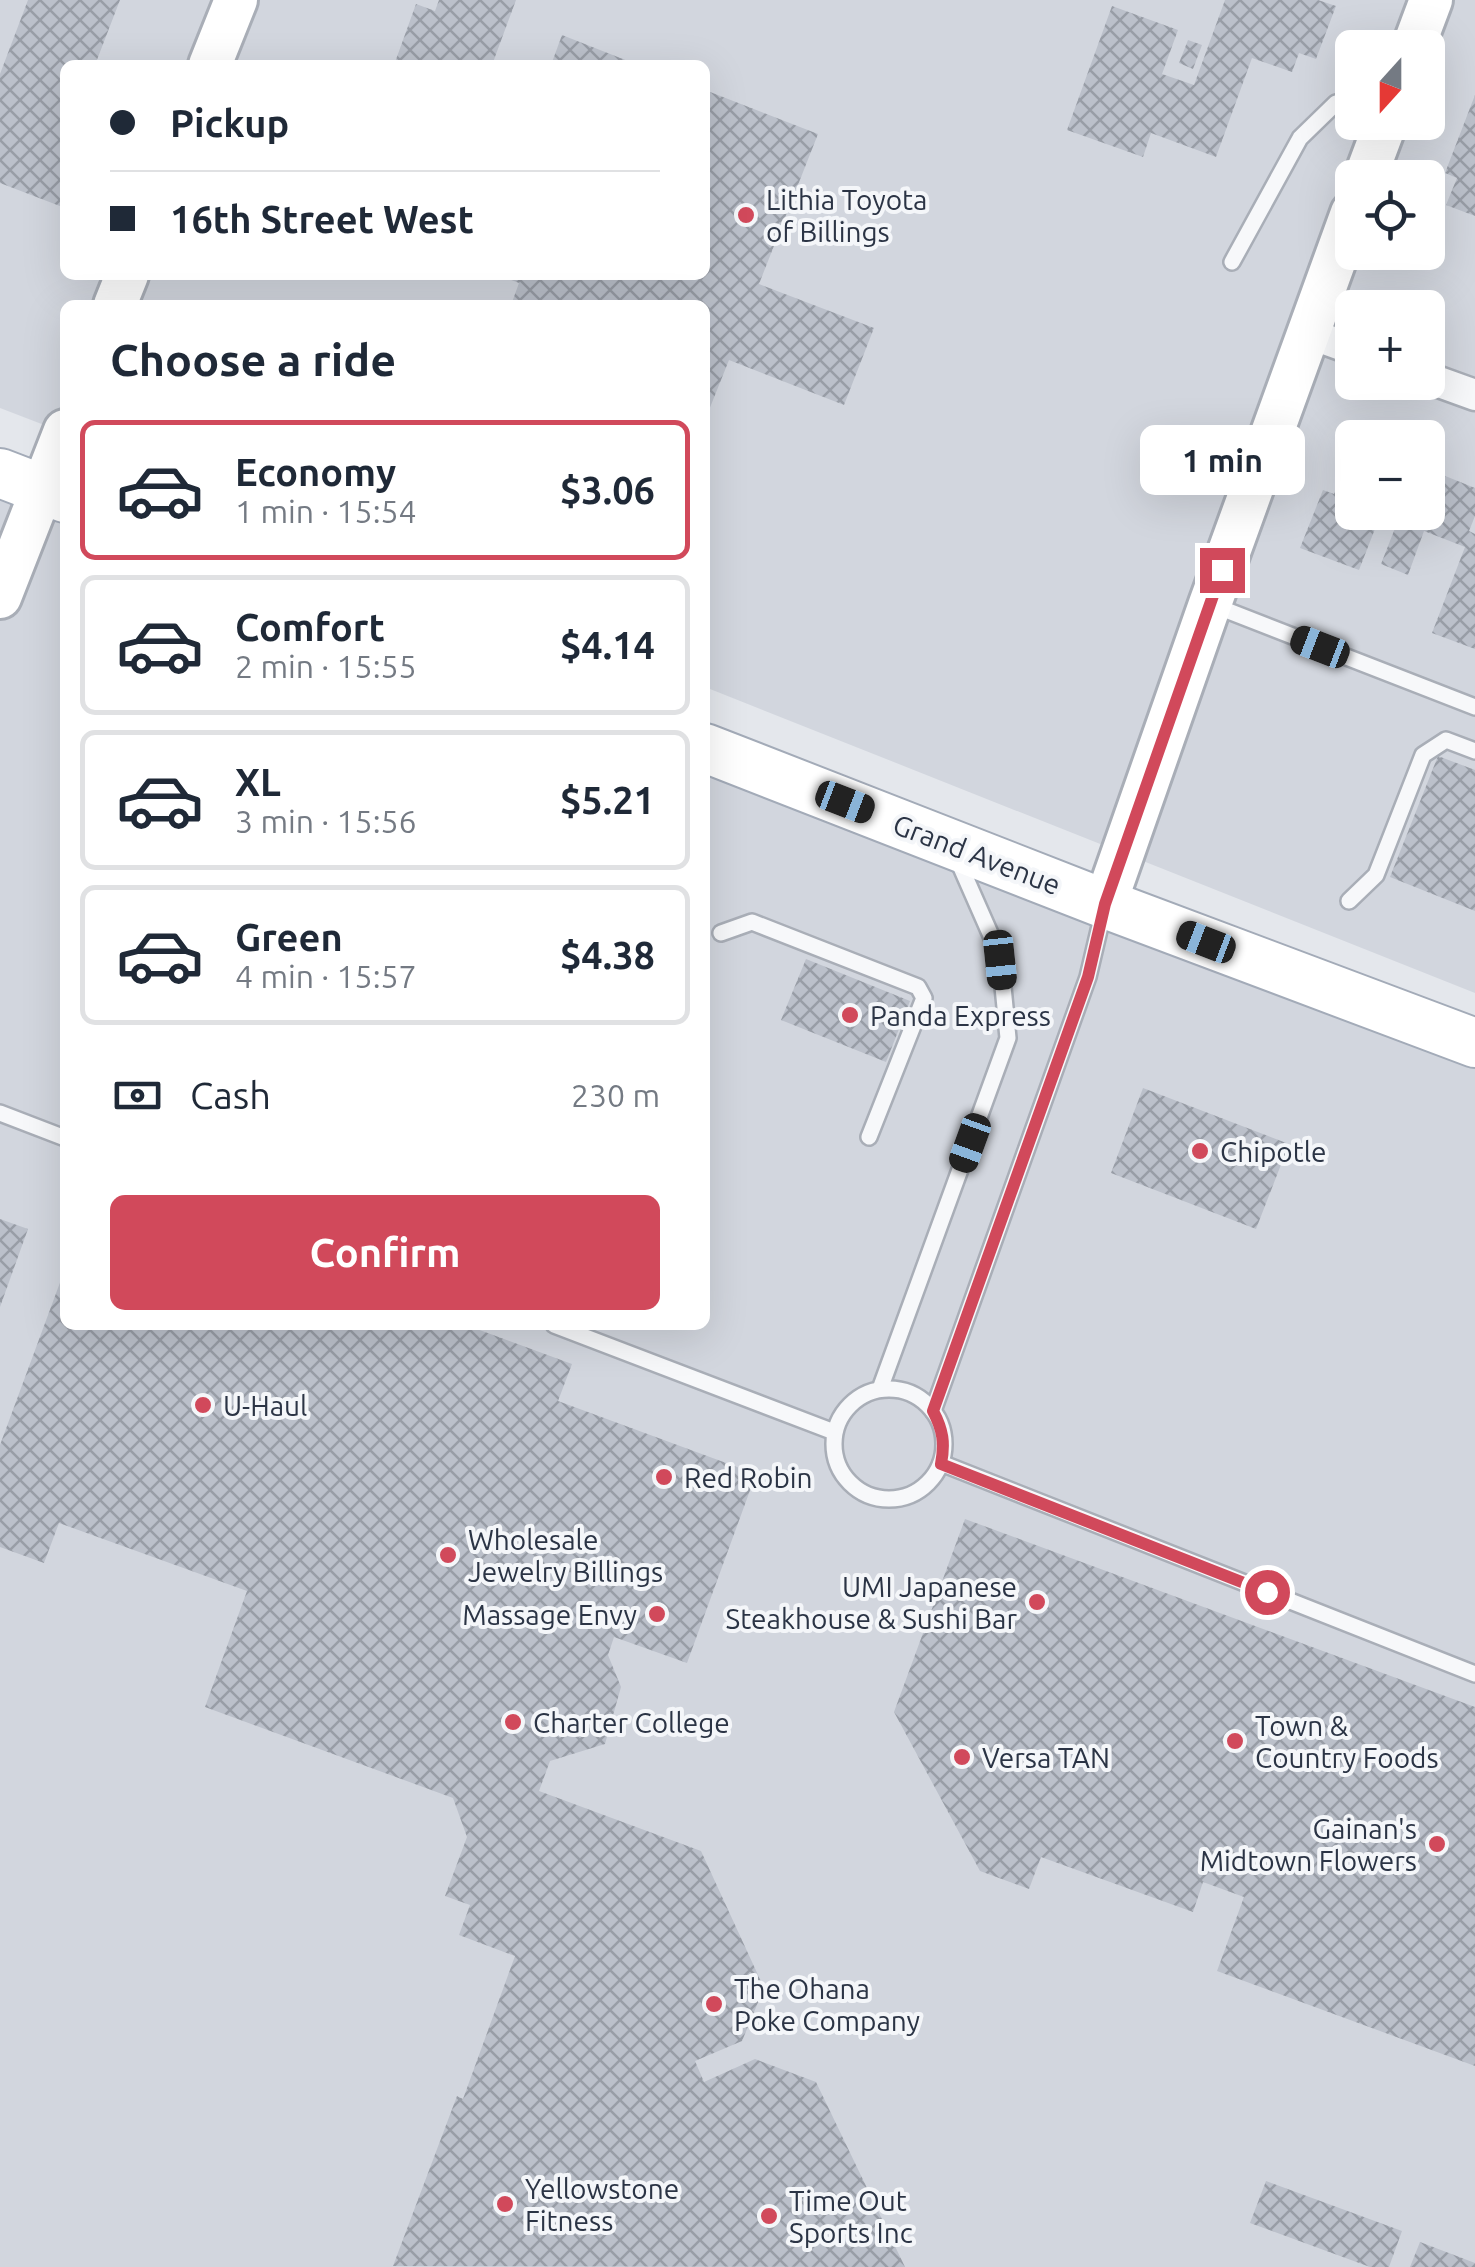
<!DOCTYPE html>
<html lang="en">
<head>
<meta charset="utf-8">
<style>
	:root { --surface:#fff; --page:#f6f6f7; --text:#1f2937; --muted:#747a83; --line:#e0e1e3; --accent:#d1495b }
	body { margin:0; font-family:Ubuntu,sans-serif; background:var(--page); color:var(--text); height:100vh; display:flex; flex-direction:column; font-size:38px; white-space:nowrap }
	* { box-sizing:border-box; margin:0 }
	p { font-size:32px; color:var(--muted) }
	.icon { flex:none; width:55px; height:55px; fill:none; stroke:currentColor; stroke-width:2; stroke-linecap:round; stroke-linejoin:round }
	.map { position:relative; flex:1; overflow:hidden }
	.panel { position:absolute; left:60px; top:300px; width:650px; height:1030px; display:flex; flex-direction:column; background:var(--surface); border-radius:15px; box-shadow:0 10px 40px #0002 }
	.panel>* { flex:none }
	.guide { position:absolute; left:60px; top:60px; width:650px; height:220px; border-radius:15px; box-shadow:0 10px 40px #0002; display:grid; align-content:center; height:220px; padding:0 50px; background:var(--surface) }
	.needle { width:65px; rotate:201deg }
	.buttons { position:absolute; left:1335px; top:30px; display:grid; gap:20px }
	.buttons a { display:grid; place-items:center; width:110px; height:110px; border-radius:15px; background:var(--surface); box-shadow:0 10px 40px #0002; font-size:50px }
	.end { position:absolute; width:45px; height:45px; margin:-22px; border:12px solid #d1495b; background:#fff; box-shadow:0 0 0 5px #fff }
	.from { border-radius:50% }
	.bubble { position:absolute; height:70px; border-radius:15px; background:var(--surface); box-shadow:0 10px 40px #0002; font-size:32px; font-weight:600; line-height:70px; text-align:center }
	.car { position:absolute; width:30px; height:60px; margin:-30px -15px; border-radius:12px; box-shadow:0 0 8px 2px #0007; background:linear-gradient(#222 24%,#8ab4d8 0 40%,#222 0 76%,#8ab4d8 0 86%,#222 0) }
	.guide b { display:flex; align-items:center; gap:35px; height:95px; font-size:38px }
	.guide b+b { border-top:2px solid var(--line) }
	.guide i { width:25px; height:25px; background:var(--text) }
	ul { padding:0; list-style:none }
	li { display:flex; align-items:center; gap:30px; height:140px; margin:0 20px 15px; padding:0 30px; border:5px solid var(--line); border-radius:15px }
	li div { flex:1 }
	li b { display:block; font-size:38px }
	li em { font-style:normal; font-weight:600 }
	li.on { border-color:var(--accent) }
	li>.icon { width:90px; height:90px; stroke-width:1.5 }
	h2 { padding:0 50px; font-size:45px; line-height:120px }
	.pay { display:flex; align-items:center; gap:25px; height:110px; padding:0 50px; font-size:38px }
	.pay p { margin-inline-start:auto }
	.cta { display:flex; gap:20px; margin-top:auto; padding:20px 50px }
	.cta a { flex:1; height:115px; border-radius:15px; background:var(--accent); color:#fff; font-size:40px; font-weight:600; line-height:115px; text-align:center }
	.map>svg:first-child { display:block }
	.built { fill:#d2d6de; fill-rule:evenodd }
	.building { fill:url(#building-cross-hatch) }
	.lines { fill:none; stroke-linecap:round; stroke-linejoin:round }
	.lane-casing { stroke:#a9aeb7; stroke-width:20 }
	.street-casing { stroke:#a9aeb7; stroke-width:35 }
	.secondary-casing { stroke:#a9aeb7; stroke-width:48 }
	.primary-casing { stroke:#a3abb8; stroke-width:52 }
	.lane { stroke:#f7f8fa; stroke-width:15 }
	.street { stroke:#f7f8fa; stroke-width:30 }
	.secondary { stroke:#fff; stroke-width:42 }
	.primary { stroke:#fff; stroke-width:48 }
	.route { stroke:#d1495b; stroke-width:12 }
	.poi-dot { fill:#d1495b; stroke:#f4f6f9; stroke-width:4 }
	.labels { text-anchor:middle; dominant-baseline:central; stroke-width:8; stroke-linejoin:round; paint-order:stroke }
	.poi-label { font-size:28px; fill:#2b3445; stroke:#f4f6f9; text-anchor:start }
	.street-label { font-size:28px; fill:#2b3445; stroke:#f4f6f9 }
</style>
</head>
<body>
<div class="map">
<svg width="1475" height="2267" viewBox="0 0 1475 2267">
	<defs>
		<pattern id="building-cross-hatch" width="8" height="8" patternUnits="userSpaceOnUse" patternTransform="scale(2.5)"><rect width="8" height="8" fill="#bbc0ca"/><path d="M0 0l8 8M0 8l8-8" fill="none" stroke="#989da6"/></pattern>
	</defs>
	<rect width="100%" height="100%" fill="#e4e7ec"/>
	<g class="built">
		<path d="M0,0H1475V993L705,687V305H65V433L0,408ZM1352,48H1428V122H1352ZM65,65H705V275H65ZM1352,178H1428V252H1352ZM1352,308H1428V382H1352ZM1352,438H1428V512H1352Z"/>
		<polygon points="0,473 65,498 65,1325 705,1325 705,748 1475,1043 1475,2267 0,2267"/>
	</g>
	<g class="building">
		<polygon points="28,0 120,0 95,65 65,65 65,208 0,183 0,74"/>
		<polygon points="439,0 516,0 492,65 394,65 416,4 435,11"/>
		<polygon points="1225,0 1318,0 1336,6 1316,59 1299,53 1292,72 1252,58 1216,157 1151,133 1143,157 1067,130 1112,6 1178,30 1162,74 1194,85"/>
		<polygon points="562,35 638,65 551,65"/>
		<polygon points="1188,40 1202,45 1193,69 1179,63"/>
		<polygon points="705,90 818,134 759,284 874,328 844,405 729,360 705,420 705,305 511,305 519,283 498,275 705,275"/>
		<polygon points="1475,95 1475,216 1446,205 1457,178 1445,173"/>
		<polygon points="1352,447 1352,512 1428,512 1428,469 1475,488 1475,516 1469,531 1475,534 1475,649 1432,633 1465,547 1424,531 1408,575 1381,564 1397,523 1380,516 1359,570 1300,548 1323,490 1334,494"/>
		<polygon points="1438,756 1475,770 1475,911 1390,877"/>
		<polygon points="806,959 910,1001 886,1062 781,1020"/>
		<polygon points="1143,1088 1289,1144 1256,1229 1111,1173"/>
		<polygon points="0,1219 28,1229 0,1307"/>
		<polygon points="65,1269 65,1325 466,1325 572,1364 558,1401 756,1474 687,1663 614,1637 608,1655 621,1687 605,1744 550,1761 539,1791 701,1851 764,1988 742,2041 695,2061 704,2082 755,2059 816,2082 905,2267 393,2266 457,2096 463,2099 515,1956 459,1935 470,1905 445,1896 467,1837 453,1798 205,1707 247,1591 59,1523 44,1563 0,1547 0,1445"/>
		<polygon points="965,1519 1475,1707 1475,2066 1217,1971 1244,1897 1203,1882 1193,1912 1041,1857 1029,1889 980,1871 894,1712"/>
		<polygon points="1266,2181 1402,2231 1389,2267 1370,2267 1250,2223"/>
		<polygon points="1420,2242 1475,2263 1475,2267 1410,2267"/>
	</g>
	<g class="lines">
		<g class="lane-casing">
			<g id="lane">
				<polyline points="1232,262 1300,138 1336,103 1352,101"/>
				<polyline points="1213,605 1475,707"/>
				<polyline points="1349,901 1376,875 1423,755 1446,740 1475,751"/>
				<polyline points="721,933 752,922 918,987 924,998 869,1137"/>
				<polyline points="0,1113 65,1138"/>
				<polyline points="554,1325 834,1432"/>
				<circle cx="889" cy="1444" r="55"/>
				<polyline points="880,1389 1008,1038 1000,956 956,856"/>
				<polyline points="933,1411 1088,977 1104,909"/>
				<polyline points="941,1463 1475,1674"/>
			</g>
		</g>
		<g class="street-casing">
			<g id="street">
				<polyline points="1308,333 1352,349"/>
				<polyline points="1428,378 1475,395"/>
			</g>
		</g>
		<g class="secondary-casing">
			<g id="secondary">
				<polyline points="1413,48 1431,0"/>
				<polyline points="210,65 236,0"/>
				<polyline points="1365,178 1386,122"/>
				<polyline points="115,305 127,275"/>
				<polyline points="0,597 65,431"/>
				<polyline points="1105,904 1210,604 1352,213"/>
			</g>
		</g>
		<g class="primary-casing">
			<g id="primary">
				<polyline points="0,473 65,498"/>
				<polyline points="705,748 1105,904 1475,1043"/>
			</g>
		</g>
		<use href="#lane" class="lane"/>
		<use href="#street" class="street"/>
		<use href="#secondary" class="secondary"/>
		<use href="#primary" class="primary"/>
	</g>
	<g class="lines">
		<path class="route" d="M1222,570L1105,904L1088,977L933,1411C943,1430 945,1443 941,1464L1267,1592"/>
	</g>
	<g class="poi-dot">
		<circle cx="746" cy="215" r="10"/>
		<circle cx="850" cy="1015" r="10"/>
		<circle cx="1200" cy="1151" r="10"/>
		<circle cx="203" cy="1405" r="10"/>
		<circle cx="664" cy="1477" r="10"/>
		<circle cx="448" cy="1555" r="10"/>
		<circle cx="1037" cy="1602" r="10"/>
		<circle cx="657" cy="1614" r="10"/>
		<circle cx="513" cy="1722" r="10"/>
		<circle cx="1235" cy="1741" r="10"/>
		<circle cx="962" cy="1757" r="10"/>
		<circle cx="1437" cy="1844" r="10"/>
		<circle cx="714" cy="2004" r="10"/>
		<circle cx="505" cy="2204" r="10"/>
		<circle cx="769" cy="2216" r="10"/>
	</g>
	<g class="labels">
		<g class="poi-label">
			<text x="766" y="199">Lithia Toyota<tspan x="766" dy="32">of Billings</tspan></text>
			<text x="870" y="1015">Panda Express</text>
			<text x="1220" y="1151">Chipotle</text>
			<text x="223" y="1405">U-Haul</text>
			<text x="684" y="1477">Red Robin</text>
			<text x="468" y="1539">Wholesale<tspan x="468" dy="32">Jewelry Billings</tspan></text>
			<text x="1017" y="1586" text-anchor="end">UMI Japanese<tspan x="1017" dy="32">Steakhouse &amp; Sushi Bar</tspan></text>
			<text x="637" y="1614" text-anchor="end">Massage Envy</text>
			<text x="533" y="1722">Charter College</text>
			<text x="1255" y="1725">Town &amp;<tspan x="1255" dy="32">Country Foods</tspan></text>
			<text x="982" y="1757">Versa TAN</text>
			<text x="1417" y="1828" text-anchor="end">Gainan's<tspan x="1417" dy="32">Midtown Flowers</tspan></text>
			<text x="734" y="1988">The Ohana<tspan x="734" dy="32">Poke Company</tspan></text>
			<text x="525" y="2188">Yellowstone<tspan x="525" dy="32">Fitness</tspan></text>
			<text x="789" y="2200">Time Out<tspan x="789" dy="32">Sports Inc</tspan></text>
		</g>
		<g class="street-label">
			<text transform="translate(977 854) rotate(21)">Grand Avenue</text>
		</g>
	</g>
</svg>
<div class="buttons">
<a><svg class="needle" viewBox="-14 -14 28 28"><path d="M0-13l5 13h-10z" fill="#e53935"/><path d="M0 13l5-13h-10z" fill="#747a83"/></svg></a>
<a><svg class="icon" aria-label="locate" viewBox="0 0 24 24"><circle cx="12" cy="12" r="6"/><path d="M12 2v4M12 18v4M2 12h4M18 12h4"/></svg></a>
<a>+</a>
<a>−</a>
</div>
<i class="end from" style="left:1267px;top:1592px"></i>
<i class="end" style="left:1222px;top:570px"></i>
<div class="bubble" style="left:1140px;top:425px;width:165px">1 min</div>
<i class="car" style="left:1320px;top:647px;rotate:291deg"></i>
<i class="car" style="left:845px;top:802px;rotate:111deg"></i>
<i class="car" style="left:1206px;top:942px;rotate:291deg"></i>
<i class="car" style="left:1000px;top:960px;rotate:174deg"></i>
<i class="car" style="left:970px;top:1143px;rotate:200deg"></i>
<div class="guide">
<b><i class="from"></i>Pickup</b>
<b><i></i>16th Street West</b>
</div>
<section class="panel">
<h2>Choose a ride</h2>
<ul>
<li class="on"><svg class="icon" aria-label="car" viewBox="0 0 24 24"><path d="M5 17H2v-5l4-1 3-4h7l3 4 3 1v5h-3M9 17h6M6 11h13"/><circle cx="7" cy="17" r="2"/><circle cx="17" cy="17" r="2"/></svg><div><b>Economy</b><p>1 min · 15:54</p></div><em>$3.06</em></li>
<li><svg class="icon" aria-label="car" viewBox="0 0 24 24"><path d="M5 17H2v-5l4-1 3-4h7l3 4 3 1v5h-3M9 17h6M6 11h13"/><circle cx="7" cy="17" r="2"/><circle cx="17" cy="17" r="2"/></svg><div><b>Comfort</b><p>2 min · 15:55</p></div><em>$4.14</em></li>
<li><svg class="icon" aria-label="car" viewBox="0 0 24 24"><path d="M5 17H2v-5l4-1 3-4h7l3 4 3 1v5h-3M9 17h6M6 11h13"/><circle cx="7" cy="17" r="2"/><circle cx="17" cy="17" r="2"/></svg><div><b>XL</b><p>3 min · 15:56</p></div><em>$5.21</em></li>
<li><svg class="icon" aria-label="car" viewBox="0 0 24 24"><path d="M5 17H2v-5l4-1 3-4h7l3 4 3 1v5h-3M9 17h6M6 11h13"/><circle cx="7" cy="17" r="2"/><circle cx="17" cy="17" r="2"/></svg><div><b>Green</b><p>4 min · 15:57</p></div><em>$4.38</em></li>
</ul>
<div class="pay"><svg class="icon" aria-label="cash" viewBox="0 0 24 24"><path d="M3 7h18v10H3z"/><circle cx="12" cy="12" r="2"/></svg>Cash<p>230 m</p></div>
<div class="cta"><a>Confirm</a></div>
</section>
</div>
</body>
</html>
